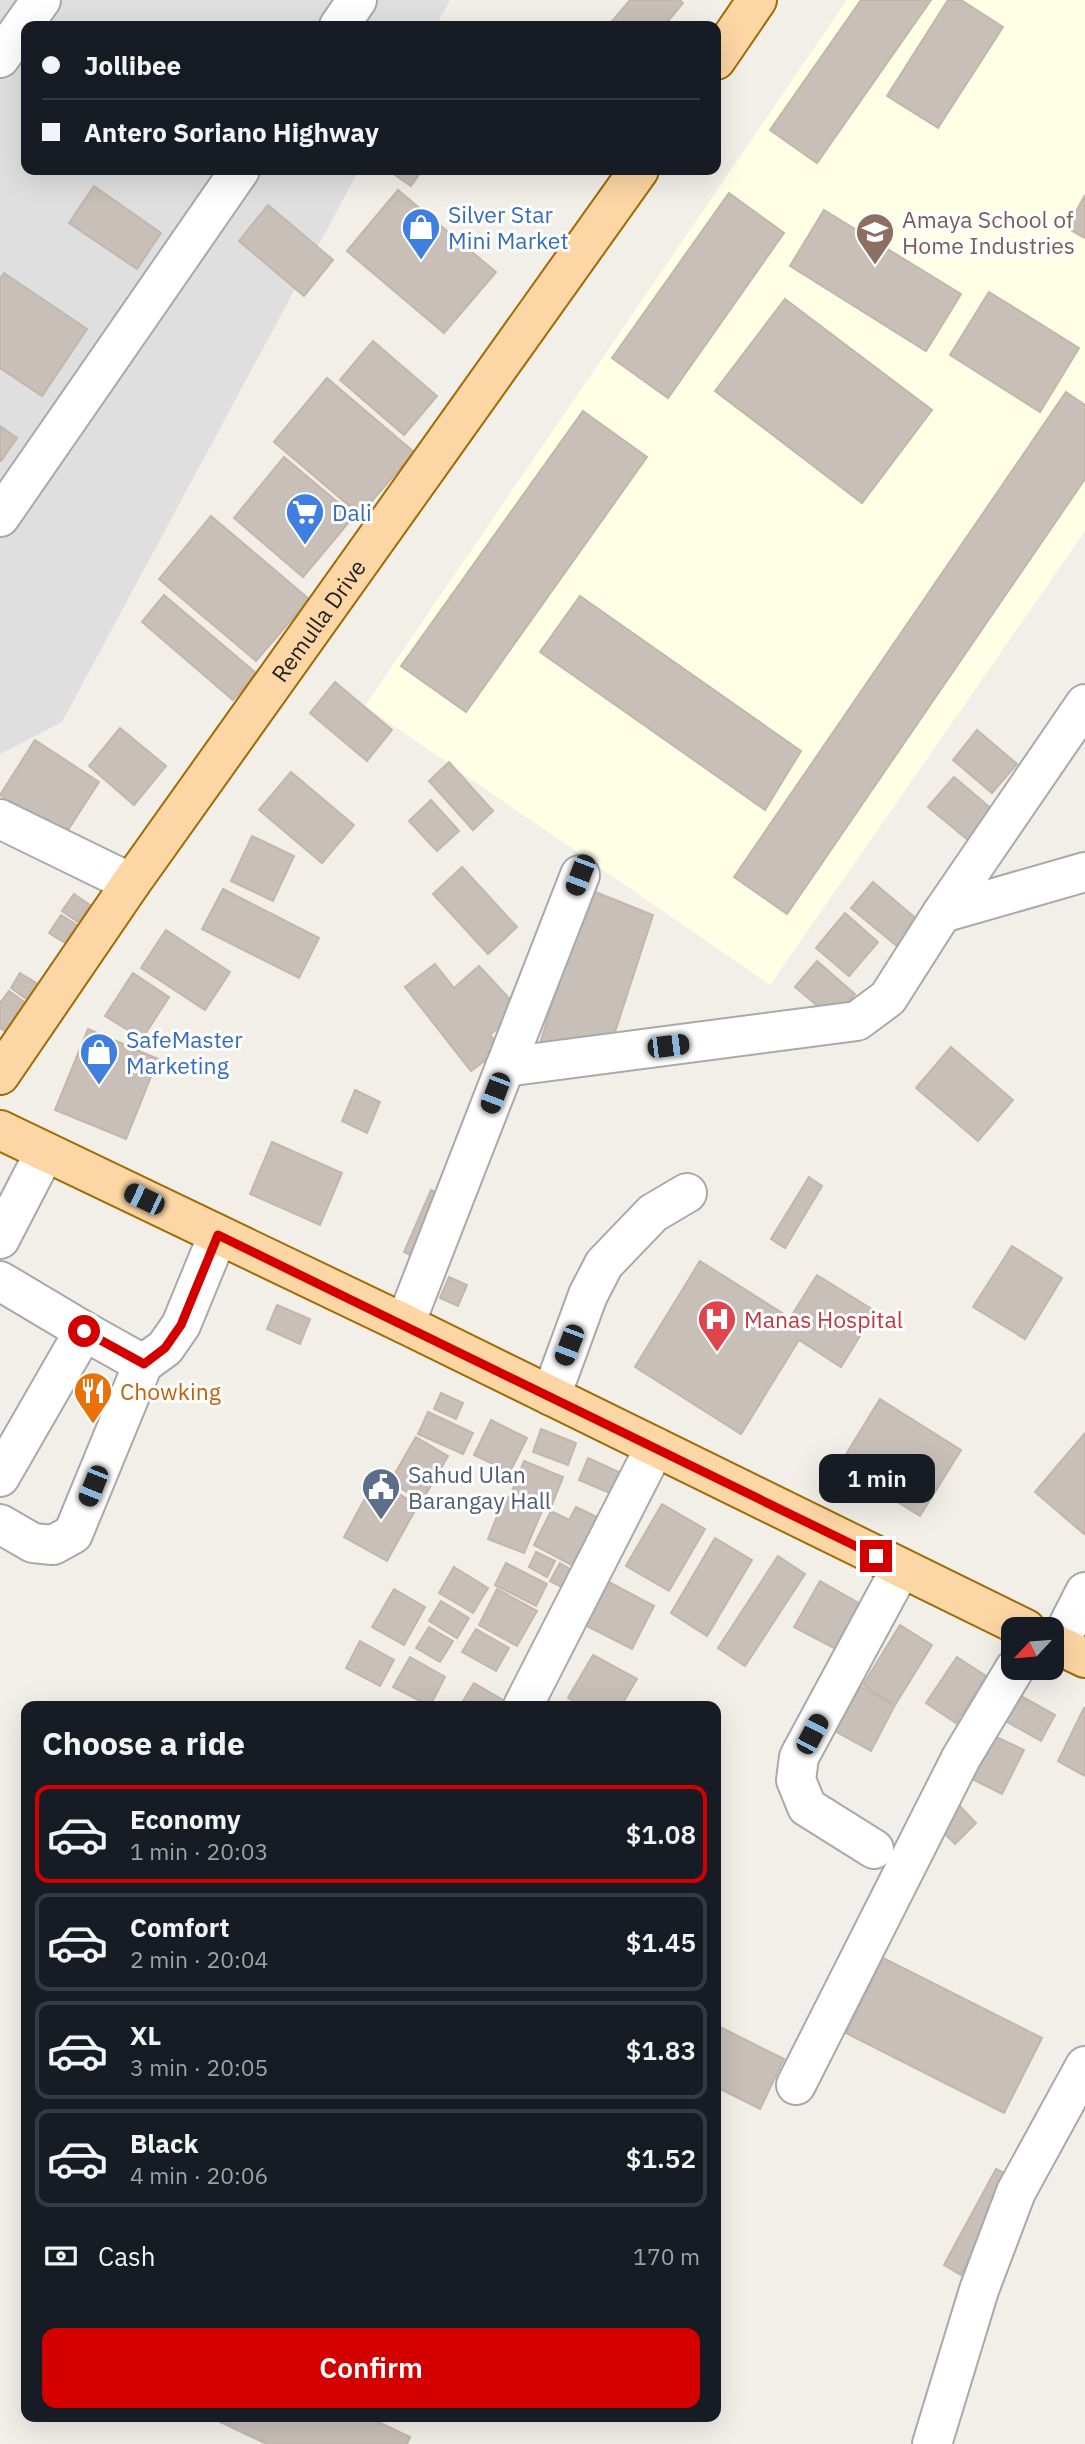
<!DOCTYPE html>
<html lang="en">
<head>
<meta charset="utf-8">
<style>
	:root { --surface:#171b24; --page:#20242c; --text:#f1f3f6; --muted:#9ea1a6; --line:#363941; --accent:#d40000 }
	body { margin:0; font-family:"IBM Plex Sans",sans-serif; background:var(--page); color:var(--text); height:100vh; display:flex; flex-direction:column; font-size:26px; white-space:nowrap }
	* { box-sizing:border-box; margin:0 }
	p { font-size:23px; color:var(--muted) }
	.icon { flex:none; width:38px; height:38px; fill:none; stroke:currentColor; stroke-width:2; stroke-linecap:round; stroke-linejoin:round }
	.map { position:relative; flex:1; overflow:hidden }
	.sheet { position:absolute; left:21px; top:1701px; width:700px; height:721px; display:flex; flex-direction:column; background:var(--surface); border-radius:14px; box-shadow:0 7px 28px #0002 }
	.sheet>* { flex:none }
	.hud { position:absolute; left:21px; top:21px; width:700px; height:154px; border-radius:14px; box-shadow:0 7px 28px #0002; display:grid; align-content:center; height:154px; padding:0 21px; background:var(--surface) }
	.needle { width:46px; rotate:244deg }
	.controls { position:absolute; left:1001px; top:1617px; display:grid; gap:14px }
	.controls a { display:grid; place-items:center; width:63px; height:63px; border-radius:14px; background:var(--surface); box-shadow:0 7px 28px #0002; font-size:35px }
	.end { position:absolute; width:32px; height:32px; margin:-16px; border:9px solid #d40000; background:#fff; box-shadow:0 0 0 4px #fff }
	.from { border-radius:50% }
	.bubble { position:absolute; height:49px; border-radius:14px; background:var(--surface); box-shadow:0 7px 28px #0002; font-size:23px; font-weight:600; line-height:49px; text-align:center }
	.car { position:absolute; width:21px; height:42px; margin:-21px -10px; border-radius:9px; box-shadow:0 0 5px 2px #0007; background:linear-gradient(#222 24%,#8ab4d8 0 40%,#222 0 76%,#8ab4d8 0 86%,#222 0) }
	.hud b { display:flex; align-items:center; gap:24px; height:66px; font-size:26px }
	.hud b+b { border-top:2px solid var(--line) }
	.hud i { width:18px; height:18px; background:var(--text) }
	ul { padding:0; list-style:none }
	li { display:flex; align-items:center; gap:21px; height:98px; margin:0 14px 10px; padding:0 7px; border:4px solid var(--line); border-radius:14px }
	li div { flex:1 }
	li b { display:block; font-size:26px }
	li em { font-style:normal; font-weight:600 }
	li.on { border-color:var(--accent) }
	li>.icon { width:63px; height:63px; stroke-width:1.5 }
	h2 { padding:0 21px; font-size:32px; line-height:84px }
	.pay { display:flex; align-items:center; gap:18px; height:77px; padding:0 21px; font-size:26px }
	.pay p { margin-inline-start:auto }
	.action { display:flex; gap:14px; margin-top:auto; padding:14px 21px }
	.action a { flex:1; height:80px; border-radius:14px; background:var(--accent); color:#fff; font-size:28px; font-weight:600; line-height:80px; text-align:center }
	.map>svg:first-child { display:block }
	.residential { fill:#e0dfdf }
	.education { fill:#ffffe5 }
	.building { fill:#c7bfb8; stroke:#c4b6ab; stroke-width:2 }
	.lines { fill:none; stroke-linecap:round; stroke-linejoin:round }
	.minor-casing { stroke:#a9a9a9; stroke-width:42 }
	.major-casing { stroke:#a06b00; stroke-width:42 }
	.minor { stroke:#fff; stroke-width:38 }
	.major { stroke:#fcd6a4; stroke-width:38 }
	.route { stroke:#d40000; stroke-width:9 }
	.labels { text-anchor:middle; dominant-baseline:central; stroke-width:6; stroke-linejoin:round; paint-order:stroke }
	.shop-label { font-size:23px; fill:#366cbe; stroke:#fff; text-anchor:start }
	.education-label { font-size:23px; fill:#785e54; stroke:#fff; text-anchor:start }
	.street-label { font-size:23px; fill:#222; stroke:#fff }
	.health-label { font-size:23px; fill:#be3a42; stroke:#fff; text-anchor:start }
	.food-label { font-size:23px; fill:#c56008; stroke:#fff; text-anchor:start }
	.service-label { font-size:23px; fill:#4e5e75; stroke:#fff; text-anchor:start }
</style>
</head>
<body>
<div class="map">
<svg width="1085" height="2444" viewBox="0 0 1085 2444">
	<rect width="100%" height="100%" fill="#f2efe9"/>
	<polygon class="residential" points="0,0 450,0 436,26 26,26 26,170 359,170 62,722 0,754"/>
	<polygon class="education" points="847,0 1085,0 1085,531 770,985 365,706"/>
	<g class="building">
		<polygon points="630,0 680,0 683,3 664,26 608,26"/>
		<polygon points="861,0 931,0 817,163 770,130"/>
		<polygon points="948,0 961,0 1003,27 938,128 887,96"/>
		<polygon points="388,170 422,170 411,186"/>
		<polygon points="94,186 161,233 137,269 69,223"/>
		<polygon points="398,190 496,272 444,333 347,251"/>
		<polygon points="729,193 784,233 668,398 612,358"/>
		<polygon points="1085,195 1085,238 1067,228"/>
		<polygon points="268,205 333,260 304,296 239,241"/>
		<polygon points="824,210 961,294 926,351 790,266"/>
		<polygon points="4,273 87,329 42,396 0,368 0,279"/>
		<polygon points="989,292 1079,348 1040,412 950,355"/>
		<polygon points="785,299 932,410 862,503 715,391"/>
		<polygon points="373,341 437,396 404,435 340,380"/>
		<polygon points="327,378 414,452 360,515 274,442"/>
		<polygon points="1066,392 1085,405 1085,479 787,914 734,877"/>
		<polygon points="583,411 647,457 466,712 401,666"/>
		<polygon points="0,426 17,438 1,461 0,461"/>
		<polygon points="284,457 354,516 303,577 234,518"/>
		<polygon points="211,516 309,599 256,661 159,579"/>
		<polygon points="164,595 256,673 233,700 142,622"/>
		<polygon points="580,596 801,751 765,810 540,652"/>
		<polygon points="335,682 392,730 367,761 310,713"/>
		<polygon points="120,728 166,766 134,805 89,766"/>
		<polygon points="977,730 1017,764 992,793 953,760"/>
		<polygon points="35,740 99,782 64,836 0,795"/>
		<polygon points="449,762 493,811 473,830 429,781"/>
		<polygon points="291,772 354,825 322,863 259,810"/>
		<polygon points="954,777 999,815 974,845 928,807"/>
		<polygon points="431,800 459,831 437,851 409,821"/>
		<polygon points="252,836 294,856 273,901 231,881"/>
		<polygon points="462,867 517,927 488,954 433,894"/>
		<polygon points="873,882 925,926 903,951 851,908"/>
		<polygon points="223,889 319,938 299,978 202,929"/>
		<polygon points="588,889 653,915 613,1038 555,1051 540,1043"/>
		<polygon points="74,894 90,905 78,922 62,911"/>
		<polygon points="845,913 878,942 849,976 816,948"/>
		<polygon points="61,915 77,925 65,943 49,933"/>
		<polygon points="166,930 230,972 205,1010 141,968"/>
		<polygon points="817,961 855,994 834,1020 795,987"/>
		<polygon points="435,964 454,988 479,966 519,1009 490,1035 501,1048 471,1071 405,987"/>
		<polygon points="20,973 38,984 28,1000 11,988"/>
		<polygon points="133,973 169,997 142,1039 105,1016"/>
		<polygon points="9,991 26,1003 6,1032 0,1028 0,1003"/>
		<polygon points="88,1029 158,1059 126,1139 55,1110"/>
		<polygon points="951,1047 1013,1100 978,1141 916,1088"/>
		<polygon points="355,1090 380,1102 367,1133 342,1121"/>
		<polygon points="272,1142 342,1173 320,1225 250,1194"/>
		<polygon points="809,1177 822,1186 785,1248 771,1239"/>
		<polygon points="431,1190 443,1196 416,1258 404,1252"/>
		<polygon points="1012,1246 1062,1278 1025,1339 973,1307"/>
		<polygon points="700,1261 790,1318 817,1275 875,1311 841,1367 799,1340 741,1434 635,1367"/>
		<polygon points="449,1277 467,1285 458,1306 440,1298"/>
		<polygon points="277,1305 310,1319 300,1344 267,1329"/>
		<polygon points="441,1393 463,1403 456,1419 434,1409"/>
		<polygon points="880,1399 961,1450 920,1516 839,1466"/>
		<polygon points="428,1412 473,1433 463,1454 418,1434"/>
		<polygon points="491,1420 527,1438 510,1472 474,1455"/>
		<polygon points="541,1429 576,1443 568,1465 533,1452"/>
		<polygon points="1085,1433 1085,1532 1084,1534 1035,1492"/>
		<polygon points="416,1437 448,1456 422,1501 390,1482"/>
		<polygon points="588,1458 621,1473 612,1494 579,1480"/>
		<polygon points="524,1461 563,1477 551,1507 512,1491"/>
		<polygon points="375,1480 418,1505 387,1561 344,1537"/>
		<polygon points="505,1496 542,1511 524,1553 488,1539"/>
		<polygon points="662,1504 705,1529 669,1591 626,1566"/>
		<polygon points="576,1507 605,1521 581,1570 534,1545 551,1511 569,1520"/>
		<polygon points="715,1538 752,1560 707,1636 671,1613"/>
		<polygon points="536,1552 555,1561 547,1577 529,1567"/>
		<polygon points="778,1556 805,1574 745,1666 718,1648"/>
		<polygon points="506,1563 547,1584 536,1606 495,1585"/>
		<polygon points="560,1563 578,1574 569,1591 550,1581"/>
		<polygon points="454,1567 488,1588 473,1613 439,1593"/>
		<polygon points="607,1581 654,1606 632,1649 585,1625"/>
		<polygon points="820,1581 871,1610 847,1655 794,1627"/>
		<polygon points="394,1589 425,1607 404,1645 372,1627"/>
		<polygon points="497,1589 537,1611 517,1646 479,1625"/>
		<polygon points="441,1601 469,1618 457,1638 429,1621"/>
		<polygon points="900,1625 932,1645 895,1705 863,1685"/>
		<polygon points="429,1627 453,1641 440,1662 416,1648"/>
		<polygon points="476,1629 509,1648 496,1671 462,1652"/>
		<polygon points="360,1641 394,1660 380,1686 346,1668"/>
		<polygon points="593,1655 637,1679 621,1706 582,1706 568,1698"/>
		<polygon points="410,1657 445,1677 430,1706 393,1687"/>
		<polygon points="957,1657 986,1676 956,1723 926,1703"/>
		<polygon points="474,1683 508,1703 506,1706 460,1706"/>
		<polygon points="859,1686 895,1705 871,1751 835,1731"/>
		<polygon points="1014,1692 1055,1715 1041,1741 1000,1718"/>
		<polygon points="1084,1708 1085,1708 1085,1776 1058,1761"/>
		<polygon points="994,1736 1024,1750 1002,1794 972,1779"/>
		<polygon points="956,1802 976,1823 955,1844 934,1823"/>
		<polygon points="883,1958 1042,2038 1004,2113 846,2033"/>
		<polygon points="716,2025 784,2059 760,2109 716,2087"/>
		<polygon points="996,2169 1014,2178 961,2275 944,2265"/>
		<polygon points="210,2417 368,2417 410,2437 407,2444 267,2444"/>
	</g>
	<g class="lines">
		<g class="minor-casing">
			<g id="minor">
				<polyline points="339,26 357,0"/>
				<polyline points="0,58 41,0"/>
				<polyline points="0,517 240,170"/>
				<polyline points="0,819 131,883"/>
				<polyline points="942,913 1085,872"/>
				<polyline points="505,1067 857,1021 888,998 942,913 1085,704"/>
				<polyline points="0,1239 45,1152"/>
				<polyline points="0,1281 84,1331 143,1364 165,1348 181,1325 218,1235"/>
				<polyline points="405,1324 580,875"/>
				<polyline points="551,1396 588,1295 604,1264 653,1213 687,1193"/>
				<polyline points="0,1477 84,1331"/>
				<polyline points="0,1524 33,1543 53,1545 73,1534 143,1364"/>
				<polyline points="1058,1645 1085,1592"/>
				<polyline points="523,1706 655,1447"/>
				<polyline points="874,1849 807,1807 796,1780 799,1757 901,1568"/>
				<polyline points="796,2085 961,1758 1015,1668"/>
				<polyline points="932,2444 979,2290 1016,2192 1085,2066"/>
			</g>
		</g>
		<g class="major-casing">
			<g id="major">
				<polyline points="716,60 757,0"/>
				<path id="s1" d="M0,1075L131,883L639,170"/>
				<polyline points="0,1130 405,1324 1026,1629"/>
				<polyline points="1052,1642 1085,1658"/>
			</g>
		</g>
		<use href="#minor" class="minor"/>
		<use href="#major" class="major"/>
	</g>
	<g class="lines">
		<polyline class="route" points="84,1331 144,1364 165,1348 181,1325 218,1235 876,1556"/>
	</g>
	<defs>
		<g id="shop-pin" transform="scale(2.0125)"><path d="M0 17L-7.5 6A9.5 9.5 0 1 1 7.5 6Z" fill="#3f7fe0" stroke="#fff"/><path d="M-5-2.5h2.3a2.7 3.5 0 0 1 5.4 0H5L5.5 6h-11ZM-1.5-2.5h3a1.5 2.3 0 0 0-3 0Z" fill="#fff"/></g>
		<g id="school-pin" transform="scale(2.0125)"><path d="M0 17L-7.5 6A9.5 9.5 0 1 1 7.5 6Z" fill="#8d6e63" stroke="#fff"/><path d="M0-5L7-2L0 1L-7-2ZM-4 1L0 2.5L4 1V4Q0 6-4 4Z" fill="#fff"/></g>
		<g id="supermarket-pin" transform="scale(2.0125)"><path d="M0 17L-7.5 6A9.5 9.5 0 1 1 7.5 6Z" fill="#3f7fe0" stroke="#fff"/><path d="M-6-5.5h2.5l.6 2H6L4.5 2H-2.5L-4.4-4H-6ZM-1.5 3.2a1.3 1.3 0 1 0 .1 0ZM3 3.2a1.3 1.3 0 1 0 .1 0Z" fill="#fff"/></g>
		<g id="hospital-pin" transform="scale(2.0125)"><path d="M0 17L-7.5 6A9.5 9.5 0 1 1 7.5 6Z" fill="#e0444e" stroke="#fff"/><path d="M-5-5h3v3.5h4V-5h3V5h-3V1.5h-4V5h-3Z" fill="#fff"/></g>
		<g id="restaurant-pin" transform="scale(2.0125)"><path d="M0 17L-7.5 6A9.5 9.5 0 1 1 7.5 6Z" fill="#e8710a" stroke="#fff"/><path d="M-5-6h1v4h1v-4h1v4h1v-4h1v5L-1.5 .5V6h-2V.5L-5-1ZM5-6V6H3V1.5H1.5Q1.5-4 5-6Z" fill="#fff"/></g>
		<g id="civic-pin" transform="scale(2.0125)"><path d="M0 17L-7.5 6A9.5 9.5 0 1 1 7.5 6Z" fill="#5c6f8a" stroke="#fff"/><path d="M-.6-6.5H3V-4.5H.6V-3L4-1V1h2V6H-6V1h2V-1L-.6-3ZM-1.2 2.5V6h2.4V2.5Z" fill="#fff"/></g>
	</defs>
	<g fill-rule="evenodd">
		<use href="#shop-pin" x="421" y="227"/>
		<use href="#school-pin" x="875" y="232"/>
		<use href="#supermarket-pin" x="305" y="512"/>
		<use href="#shop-pin" x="99" y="1052"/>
		<use href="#hospital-pin" x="717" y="1319"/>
		<use href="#restaurant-pin" x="93" y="1391"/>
		<use href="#civic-pin" x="381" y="1487"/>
	</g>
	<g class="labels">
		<g class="shop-label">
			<text x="448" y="214">Silver Star<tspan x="448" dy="26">Mini Market</tspan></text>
			<text x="332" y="512">Dali</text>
			<text x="126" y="1039">SafeMaster<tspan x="126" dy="26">Marketing</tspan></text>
		</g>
		<g class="education-label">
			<text x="902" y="219">Amaya School of<tspan x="902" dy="26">Home Industries</tspan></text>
		</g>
		<g class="street-label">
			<text stroke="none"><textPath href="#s1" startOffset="555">Remulla Drive</textPath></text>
		</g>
		<g class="health-label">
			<text x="744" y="1319">Manas Hospital</text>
		</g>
		<g class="food-label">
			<text x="120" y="1391">Chowking</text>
		</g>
		<g class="service-label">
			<text x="408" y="1474">Sahud Ulan<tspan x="408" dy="26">Barangay Hall</tspan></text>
		</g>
	</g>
</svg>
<div class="controls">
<a><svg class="needle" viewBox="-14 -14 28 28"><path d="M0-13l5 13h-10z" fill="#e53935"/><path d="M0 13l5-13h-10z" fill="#9ea1a6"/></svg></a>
</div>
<i class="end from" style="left:84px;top:1331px"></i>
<i class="end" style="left:876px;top:1556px"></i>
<div class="bubble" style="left:819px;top:1454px;width:116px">1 min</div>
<i class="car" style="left:580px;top:875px;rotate:201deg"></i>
<i class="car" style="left:668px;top:1046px;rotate:83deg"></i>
<i class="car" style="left:495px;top:1093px;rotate:201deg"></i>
<i class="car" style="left:144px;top:1199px;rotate:296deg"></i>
<i class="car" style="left:569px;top:1345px;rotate:201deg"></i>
<i class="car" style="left:93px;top:1486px;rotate:202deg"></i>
<i class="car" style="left:812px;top:1734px;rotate:28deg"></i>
<div class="hud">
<b><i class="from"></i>Jollibee</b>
<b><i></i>Antero Soriano Highway</b>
</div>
<section class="sheet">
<h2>Choose a ride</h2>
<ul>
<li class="on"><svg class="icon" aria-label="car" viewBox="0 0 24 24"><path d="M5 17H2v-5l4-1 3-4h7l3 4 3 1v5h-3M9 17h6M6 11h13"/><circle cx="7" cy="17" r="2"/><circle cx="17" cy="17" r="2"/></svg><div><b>Economy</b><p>1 min · 20:03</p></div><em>$1.08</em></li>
<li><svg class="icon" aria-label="car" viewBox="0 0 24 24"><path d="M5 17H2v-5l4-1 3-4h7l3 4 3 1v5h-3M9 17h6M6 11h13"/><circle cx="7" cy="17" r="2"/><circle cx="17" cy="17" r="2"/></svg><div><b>Comfort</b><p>2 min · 20:04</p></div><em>$1.45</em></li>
<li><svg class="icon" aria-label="car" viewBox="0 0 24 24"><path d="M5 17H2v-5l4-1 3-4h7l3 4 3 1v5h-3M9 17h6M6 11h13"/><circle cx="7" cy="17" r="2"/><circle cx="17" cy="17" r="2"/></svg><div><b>XL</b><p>3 min · 20:05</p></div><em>$1.83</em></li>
<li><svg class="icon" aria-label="car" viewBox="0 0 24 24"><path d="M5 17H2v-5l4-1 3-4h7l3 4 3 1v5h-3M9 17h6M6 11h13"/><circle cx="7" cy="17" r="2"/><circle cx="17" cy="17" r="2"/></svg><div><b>Black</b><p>4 min · 20:06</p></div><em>$1.52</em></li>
</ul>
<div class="pay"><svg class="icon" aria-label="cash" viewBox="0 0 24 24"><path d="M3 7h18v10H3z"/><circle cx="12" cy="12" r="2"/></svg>Cash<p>170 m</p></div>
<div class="action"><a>Confirm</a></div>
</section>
</div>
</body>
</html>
